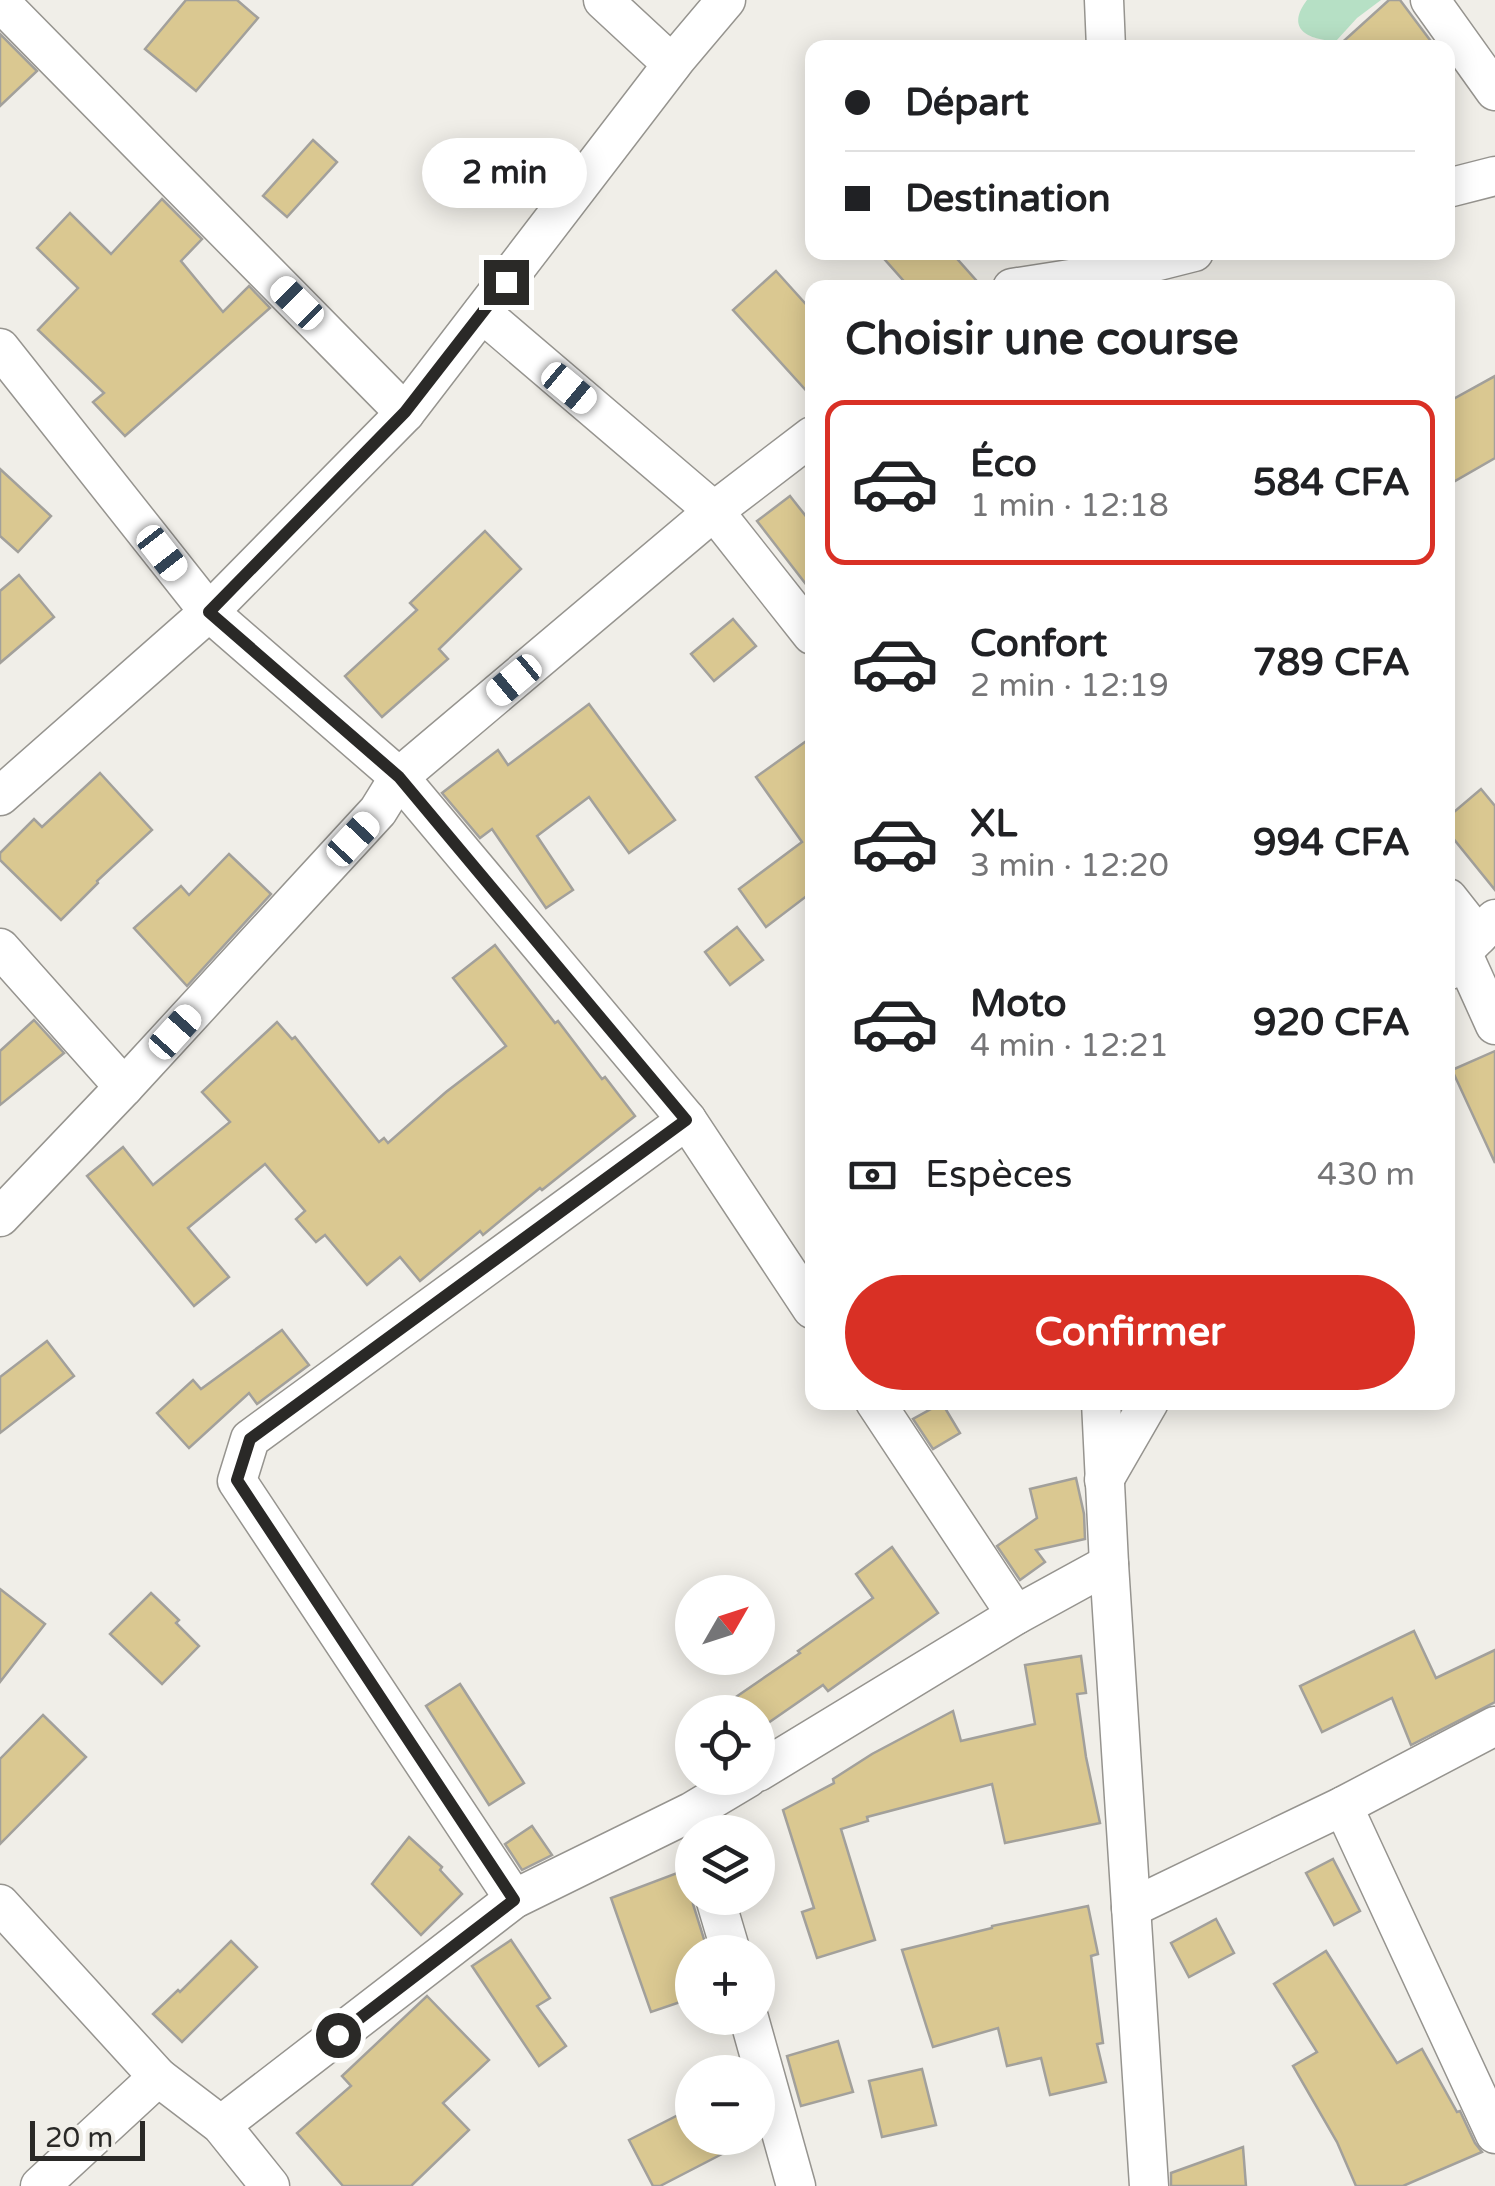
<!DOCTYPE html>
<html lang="fr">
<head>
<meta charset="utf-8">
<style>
	:root { --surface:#fff; --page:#f2f2f2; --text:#202124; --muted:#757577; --line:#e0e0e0; --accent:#d93025 }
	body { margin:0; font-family:"Varela Round",sans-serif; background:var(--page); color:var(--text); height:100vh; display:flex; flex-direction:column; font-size:38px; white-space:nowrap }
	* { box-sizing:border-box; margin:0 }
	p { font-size:32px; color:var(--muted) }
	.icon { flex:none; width:55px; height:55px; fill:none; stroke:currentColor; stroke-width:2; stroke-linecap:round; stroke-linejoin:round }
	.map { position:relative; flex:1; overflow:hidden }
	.details { position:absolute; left:805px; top:280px; width:650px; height:1130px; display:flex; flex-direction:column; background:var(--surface); border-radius:20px; box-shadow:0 5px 25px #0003 }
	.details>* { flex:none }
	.guide { position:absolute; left:805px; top:40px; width:650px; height:220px; border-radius:20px; box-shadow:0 5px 25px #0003; display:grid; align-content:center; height:220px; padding:0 40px; background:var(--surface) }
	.needle { width:65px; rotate:51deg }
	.buttons { position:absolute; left:675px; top:1575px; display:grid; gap:20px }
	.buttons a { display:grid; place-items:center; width:100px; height:100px; border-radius:50%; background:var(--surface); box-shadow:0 5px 25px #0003; font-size:50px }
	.scale { position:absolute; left:30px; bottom:25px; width:115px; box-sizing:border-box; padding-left:10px; border:5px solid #2a2927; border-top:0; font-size:28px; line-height:35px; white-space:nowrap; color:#2a2927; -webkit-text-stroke:8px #f0eee8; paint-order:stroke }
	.end { position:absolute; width:45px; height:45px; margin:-22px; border:12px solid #2a2927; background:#fff; box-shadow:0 0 0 5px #fff }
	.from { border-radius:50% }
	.bubble { position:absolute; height:70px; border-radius:35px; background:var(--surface); box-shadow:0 5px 25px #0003; font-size:32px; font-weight:700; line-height:70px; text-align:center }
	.car { position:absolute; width:30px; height:60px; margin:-30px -15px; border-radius:12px; box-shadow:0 0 8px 2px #0007; background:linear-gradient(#fff 24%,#345 0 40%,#fff 0 76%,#345 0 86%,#fff 0) }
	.guide b { display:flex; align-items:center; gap:35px; height:95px; font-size:38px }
	.guide b+b { border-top:2px solid var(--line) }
	.guide i { width:25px; height:25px; background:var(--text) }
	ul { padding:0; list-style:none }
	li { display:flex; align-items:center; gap:30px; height:165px; margin:0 20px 15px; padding:0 20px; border:5px solid transparent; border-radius:20px }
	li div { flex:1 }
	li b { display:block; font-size:38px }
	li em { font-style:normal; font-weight:700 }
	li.active { border-color:var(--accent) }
	li>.icon { width:90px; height:90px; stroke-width:1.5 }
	h2 { padding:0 40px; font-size:45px; line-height:120px }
	.pay { display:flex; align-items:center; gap:25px; height:110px; padding:0 40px; font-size:38px }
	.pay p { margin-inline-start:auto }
	.button { display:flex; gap:20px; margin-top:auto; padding:20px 40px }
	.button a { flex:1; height:115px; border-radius:60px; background:var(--accent); color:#fff; font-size:40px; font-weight:700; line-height:115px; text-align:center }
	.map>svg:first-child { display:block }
	.green { fill:#b6e0c5 }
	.building { fill:#dac891; stroke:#a2a09b; stroke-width:2.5 }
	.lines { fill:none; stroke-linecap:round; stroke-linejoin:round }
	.street-casing { stroke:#96948f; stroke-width:41 }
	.street { stroke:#fff; stroke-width:38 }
	.route { stroke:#2a2927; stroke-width:12 }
</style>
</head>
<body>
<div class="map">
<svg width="1495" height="2186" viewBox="0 0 1495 2186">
	<rect width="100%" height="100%" fill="#f0eee8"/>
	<path class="green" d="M1307,0H1381L1357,18L1336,41C1308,40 1285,29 1307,0Z"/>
	<g class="building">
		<polygon points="186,0 237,0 258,18 196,91 145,49"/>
		<polygon points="1389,0 1400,0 1436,48 1336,48"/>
		<polygon points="0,34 37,71 0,106"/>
		<polygon points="313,140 337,162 287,217 263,196"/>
		<polygon points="162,199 202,239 181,261 223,312 249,286 270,308 125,436 93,402 104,393 38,330 78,288 37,248 70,213 111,254"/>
		<polygon points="878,252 951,252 983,288 910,288"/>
		<polygon points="776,271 812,311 812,397 733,310"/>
		<polygon points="1495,376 1495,458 1448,485 1448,402"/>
		<polygon points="0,469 51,516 18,552 0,536"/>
		<polygon points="790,496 812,524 812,592 757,521"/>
		<polygon points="485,531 521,569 439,649 448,659 382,717 345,676 417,610 410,603"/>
		<polygon points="19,575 54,617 0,663 0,591"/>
		<polygon points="733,619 756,646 714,681 691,654"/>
		<polygon points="589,704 675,820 629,853 589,797 537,836 573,890 546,908 492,829 480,838 442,793 498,750 508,765"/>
		<polygon points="812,737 812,892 766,927 739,889 802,842 756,777"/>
		<polygon points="100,773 152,830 97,881 98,883 61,920 0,860 0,853 34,819 42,827"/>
		<polygon points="1481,789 1495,806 1495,890 1448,832 1448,817"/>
		<polygon points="229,854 271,894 187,986 134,928 181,886 189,895"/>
		<polygon points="737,927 763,960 730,985 705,952"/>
		<polygon points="495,945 555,1023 558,1021 602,1079 605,1077 635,1116 542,1190 540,1188 483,1235 480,1231 420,1281 400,1257 367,1285 325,1235 316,1242 296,1219 305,1211 265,1164 188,1228 229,1277 194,1306 87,1176 123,1147 153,1185 230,1122 202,1092 277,1022 292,1039 295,1037 379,1142 384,1138 388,1143 446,1092 506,1046 453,978"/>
		<polygon points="34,1020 64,1053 0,1105 0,1051"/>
		<polygon points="1495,1051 1495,1163 1452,1070"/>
		<polygon points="282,1330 309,1365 257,1404 249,1393 189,1448 157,1413 193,1380 201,1389"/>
		<polygon points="47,1341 74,1376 0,1433 0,1377"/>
		<polygon points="942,1403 960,1433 933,1449 913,1419"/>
		<polygon points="1076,1478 1084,1514 1085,1539 1036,1550 1045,1562 1020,1580 997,1546 1037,1518 1030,1489"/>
		<polygon points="892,1547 938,1613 828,1691 823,1685 758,1730 758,1712 714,1712 800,1653 798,1651 873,1598 856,1574"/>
		<polygon points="0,1589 45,1624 0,1682"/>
		<polygon points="151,1593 179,1620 176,1623 199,1646 162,1684 110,1634"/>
		<polygon points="1414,1631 1436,1678 1495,1650 1495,1702 1411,1745 1392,1698 1322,1732 1300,1686"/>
		<polygon points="1081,1656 1086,1693 1077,1694 1086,1757 1100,1823 1005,1843 992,1784 867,1817 868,1821 841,1829 875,1940 817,1958 802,1912 814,1908 783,1810 834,1783 833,1779 872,1754 953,1711 961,1741 1035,1724 1025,1665"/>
		<polygon points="460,1684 524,1783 489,1805 426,1706"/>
		<polygon points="43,1715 86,1757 0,1844 0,1759"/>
		<polygon points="532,1826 552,1855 522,1870 505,1844"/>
		<polygon points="409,1837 442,1867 440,1870 462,1894 421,1935 372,1884"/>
		<polygon points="1333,1859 1360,1911 1334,1925 1306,1873"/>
		<polygon points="685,1870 692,1889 693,1904 708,1952 692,1952 692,1998 651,2012 611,1898"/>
		<polygon points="1088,1906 1098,1954 1091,1956 1103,2043 1097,2044 1106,2082 1050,2095 1041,2058 1007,2066 998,2028 933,2047 902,1950 992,1928 992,1926"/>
		<polygon points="1216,1919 1234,1953 1189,1977 1171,1943"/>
		<polygon points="511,1940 550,1998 537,2006 566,2046 539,2066 472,1966"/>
		<polygon points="231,1941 257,1967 182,2042 153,2014 178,1990 180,1992"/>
		<polygon points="1326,1951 1397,2063 1422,2049 1457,2112 1460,2111 1475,2143 1482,2152 1403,2186 1356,2186 1337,2142 1293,2066 1317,2052 1274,1984"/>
		<polygon points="427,1996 489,2060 443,2103 469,2130 411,2186 343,2186 297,2133 351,2086 342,2076"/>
		<polygon points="838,2041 853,2092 801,2106 787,2056"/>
		<polygon points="922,2069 936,2125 882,2137 869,2081"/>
		<polygon points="692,2108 692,2138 753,2138 660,2186 653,2186 629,2140"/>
		<polygon points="1243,2147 1246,2186 1171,2186 1171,2173"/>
	</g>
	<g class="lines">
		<g class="street-casing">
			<g id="street">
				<polyline points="603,0 672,64"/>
				<polyline points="1104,0 1106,48"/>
				<polyline points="1430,0 1495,91"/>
				<polyline points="0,2 405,413"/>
				<polyline points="1448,188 1495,176"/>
				<polyline points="1012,288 1115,272 1194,252"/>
				<polyline points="482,313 714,511 812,635"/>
				<polyline points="0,348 209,612 399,777 687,1120 812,1309"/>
				<polyline points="0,796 209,612 405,413 677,58 726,0"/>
				<polyline points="1448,898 1478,936"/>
				<polyline points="0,948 124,1087"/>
				<polyline points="1462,952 1495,1025"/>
				<polyline points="1449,970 1462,952 1495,919"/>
				<polyline points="0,1217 124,1087 378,811 399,777 714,511 812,436"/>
				<polyline points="875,1402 1016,1615"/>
				<polyline points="1101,1402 1109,1564 1149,2186"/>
				<polyline points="1104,1480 1149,1402"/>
				<polyline points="758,1772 1016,1615 1109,1564"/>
				<polyline points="1343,1806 1495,2134"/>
				<polyline points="715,1898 731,1952"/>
				<polyline points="514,1899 237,1481 250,1439 687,1120"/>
				<polyline points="0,1904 158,2077 221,2125 270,2186"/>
				<polyline points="1131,1908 1343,1806 1495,1726"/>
				<polyline points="749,2018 796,2186"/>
				<polyline points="221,2125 514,1899 691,1812 748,1778"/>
				<polyline points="40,2186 158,2077"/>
			</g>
		</g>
		<use href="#street" class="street"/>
	</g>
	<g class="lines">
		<polyline class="route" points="338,2035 514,1900 237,1480 250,1439 686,1120 399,777 209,612 405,412 506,282"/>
	</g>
</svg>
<div class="buttons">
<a><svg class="needle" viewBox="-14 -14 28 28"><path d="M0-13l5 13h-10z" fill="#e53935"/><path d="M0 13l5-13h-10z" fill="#757577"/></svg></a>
<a><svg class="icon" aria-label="locate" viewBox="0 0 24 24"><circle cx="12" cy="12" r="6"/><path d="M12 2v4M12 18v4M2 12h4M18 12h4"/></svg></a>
<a><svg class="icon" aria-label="layers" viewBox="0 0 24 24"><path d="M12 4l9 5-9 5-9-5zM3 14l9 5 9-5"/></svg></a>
<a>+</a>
<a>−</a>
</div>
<div class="scale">20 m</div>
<i class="end from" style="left:338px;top:2035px"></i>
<i class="end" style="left:506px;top:282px"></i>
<div class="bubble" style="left:422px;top:138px;width:165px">2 min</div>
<i class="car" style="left:297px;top:303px;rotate:315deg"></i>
<i class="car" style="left:569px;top:388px;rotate:130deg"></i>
<i class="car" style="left:162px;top:553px;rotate:142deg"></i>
<i class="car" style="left:514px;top:680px;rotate:230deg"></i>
<i class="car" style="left:353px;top:839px;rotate:43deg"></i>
<i class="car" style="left:175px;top:1032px;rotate:42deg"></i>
<div class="guide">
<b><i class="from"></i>Départ</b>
<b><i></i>Destination</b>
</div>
<section class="details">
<h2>Choisir une course</h2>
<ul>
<li class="active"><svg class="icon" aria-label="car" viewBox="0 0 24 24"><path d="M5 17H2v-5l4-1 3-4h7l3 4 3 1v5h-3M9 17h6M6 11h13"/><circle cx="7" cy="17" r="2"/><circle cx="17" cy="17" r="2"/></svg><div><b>Éco</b><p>1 min · 12:18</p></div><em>584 CFA</em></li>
<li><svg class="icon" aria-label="car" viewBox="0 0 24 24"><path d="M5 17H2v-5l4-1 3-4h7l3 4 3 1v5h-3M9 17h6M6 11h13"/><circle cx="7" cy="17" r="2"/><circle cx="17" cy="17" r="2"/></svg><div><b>Confort</b><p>2 min · 12:19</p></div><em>789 CFA</em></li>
<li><svg class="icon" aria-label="car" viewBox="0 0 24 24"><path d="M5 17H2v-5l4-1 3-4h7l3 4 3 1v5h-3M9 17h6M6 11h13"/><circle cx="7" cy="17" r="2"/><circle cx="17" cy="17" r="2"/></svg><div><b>XL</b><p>3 min · 12:20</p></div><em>994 CFA</em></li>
<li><svg class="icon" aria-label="car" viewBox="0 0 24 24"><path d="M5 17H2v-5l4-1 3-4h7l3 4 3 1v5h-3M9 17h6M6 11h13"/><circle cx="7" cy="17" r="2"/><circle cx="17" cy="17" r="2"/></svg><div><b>Moto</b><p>4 min · 12:21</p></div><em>920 CFA</em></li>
</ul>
<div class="pay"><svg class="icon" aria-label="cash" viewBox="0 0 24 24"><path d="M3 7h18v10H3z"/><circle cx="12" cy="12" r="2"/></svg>Espèces<p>430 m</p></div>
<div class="button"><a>Confirmer</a></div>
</section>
</div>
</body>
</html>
